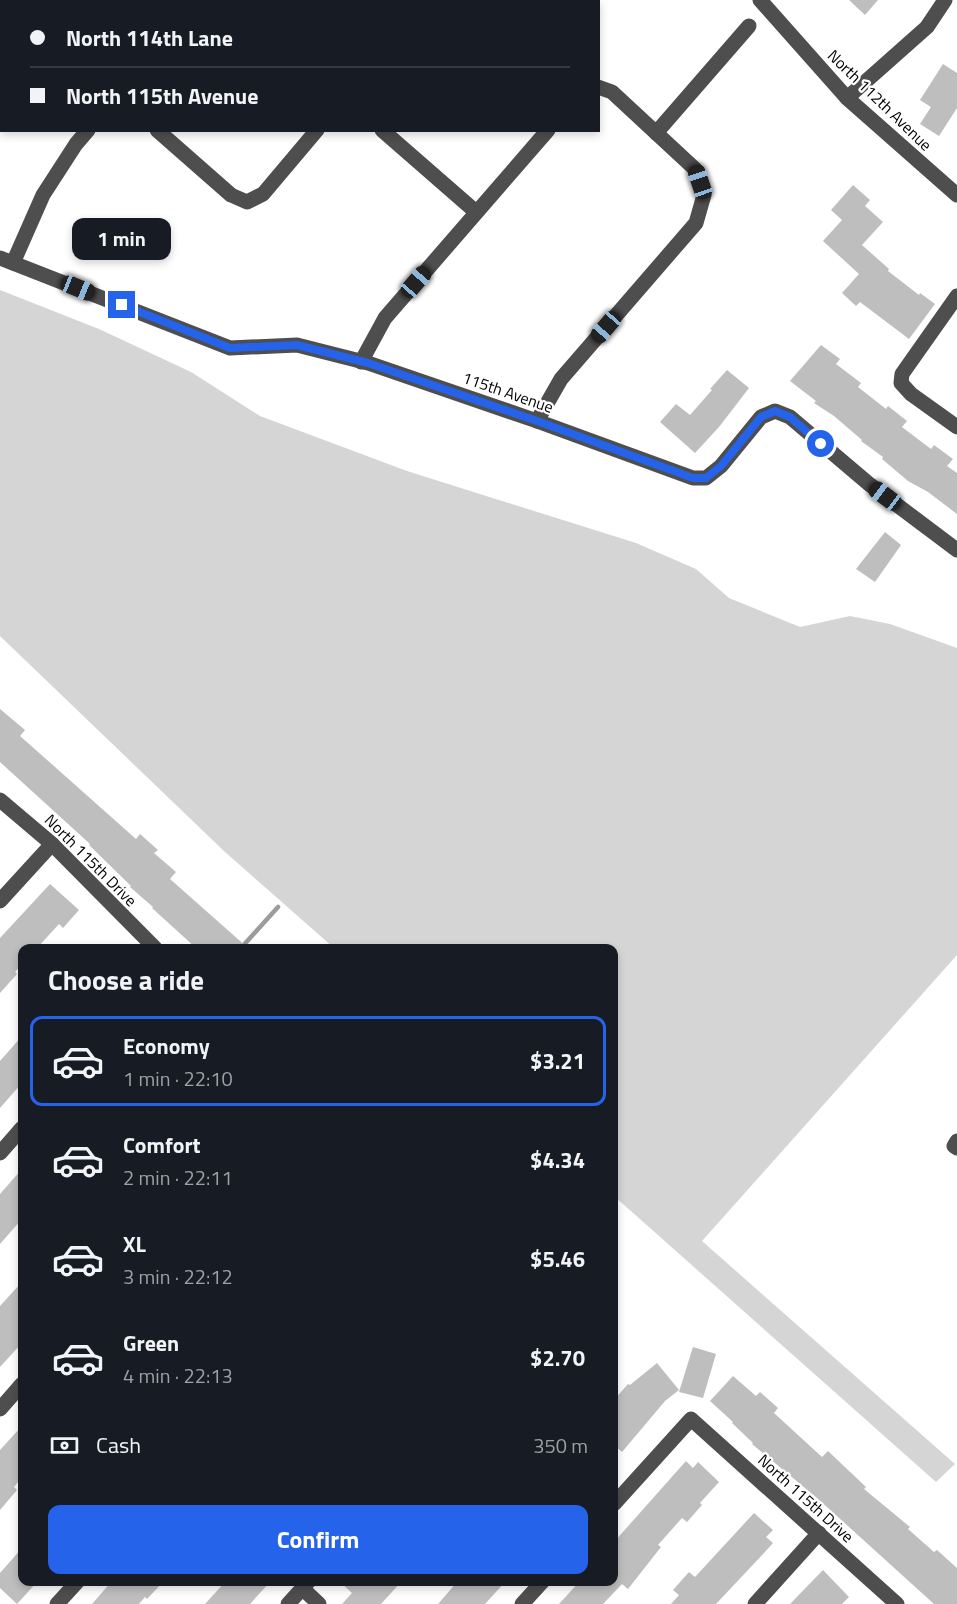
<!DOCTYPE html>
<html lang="en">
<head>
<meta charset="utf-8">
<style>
	:root { --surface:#171b24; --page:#20242c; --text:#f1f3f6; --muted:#9ea1a6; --line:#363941; --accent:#2563eb }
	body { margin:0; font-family:"Titillium Web",sans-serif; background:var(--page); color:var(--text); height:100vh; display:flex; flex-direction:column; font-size:22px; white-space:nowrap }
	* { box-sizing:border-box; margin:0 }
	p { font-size:20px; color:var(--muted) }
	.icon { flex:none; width:33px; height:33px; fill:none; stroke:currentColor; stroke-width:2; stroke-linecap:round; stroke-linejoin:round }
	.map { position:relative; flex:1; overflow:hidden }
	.drawer { position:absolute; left:18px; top:944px; width:600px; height:642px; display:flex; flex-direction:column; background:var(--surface); border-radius:12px; box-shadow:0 3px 9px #0003 }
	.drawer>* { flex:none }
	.hud { position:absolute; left:0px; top:0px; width:600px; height:132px; box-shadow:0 3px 9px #0003; display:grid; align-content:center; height:132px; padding:0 30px; background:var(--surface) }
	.end { position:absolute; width:27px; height:27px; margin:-14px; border:8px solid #2563eb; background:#fff; box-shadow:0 0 0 3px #fff }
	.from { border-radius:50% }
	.bubble { position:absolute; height:42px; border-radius:12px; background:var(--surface); box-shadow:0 3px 9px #0003; font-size:20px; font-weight:700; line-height:42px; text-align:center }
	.car { position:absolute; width:18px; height:36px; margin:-18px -9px; border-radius:8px; box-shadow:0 0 4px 2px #0007; background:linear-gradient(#222 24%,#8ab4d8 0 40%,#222 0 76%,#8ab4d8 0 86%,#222 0) }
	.hud b { display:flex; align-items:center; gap:21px; height:57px; font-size:22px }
	.hud b+b { border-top:2px solid var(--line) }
	.hud i { width:15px; height:15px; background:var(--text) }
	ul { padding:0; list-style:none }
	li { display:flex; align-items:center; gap:18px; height:90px; margin:0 12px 9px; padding:0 18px; border:3px solid transparent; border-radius:12px }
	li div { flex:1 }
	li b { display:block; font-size:22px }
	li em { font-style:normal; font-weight:700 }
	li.current { border-color:var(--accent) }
	li>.icon { width:54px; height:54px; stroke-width:1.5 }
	h2 { padding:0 30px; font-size:27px; line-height:72px }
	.pay { display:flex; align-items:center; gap:15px; height:66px; padding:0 30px; font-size:22px }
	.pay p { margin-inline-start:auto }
	.primary-button { display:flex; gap:12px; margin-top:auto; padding:12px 30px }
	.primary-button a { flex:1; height:69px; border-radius:12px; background:var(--accent); color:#fff; font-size:24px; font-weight:700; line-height:69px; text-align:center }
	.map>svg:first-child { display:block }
	.green { fill:#d5d5d5 }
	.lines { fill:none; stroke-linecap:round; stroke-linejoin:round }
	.stream { stroke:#9c9c9c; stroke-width:4.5 }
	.building { fill:#bebebe }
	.minor { stroke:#4e4e4e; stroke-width:15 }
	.route { stroke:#2563eb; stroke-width:8 }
	.labels { text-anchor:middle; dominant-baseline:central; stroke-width:4.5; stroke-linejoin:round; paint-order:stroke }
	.street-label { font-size:16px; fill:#000; stroke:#fff }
</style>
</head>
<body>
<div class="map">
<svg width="957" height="1604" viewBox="0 0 957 1604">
	<rect width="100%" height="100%" fill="#fff"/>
	<polygon class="green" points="0,290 99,329 191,372 260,416 407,471 636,543 696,569 729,598 800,627 850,616 890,624 957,648 957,955 702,1241 955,1464 936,1482 614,1196 614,948 334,948 225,852 0,636"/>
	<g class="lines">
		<polyline class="stream" points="241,948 278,907"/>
	</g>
	<g class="building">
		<polygon points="849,0 878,0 865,15"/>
		<polygon points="943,64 957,73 957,108 939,136 920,124 931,107 920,100"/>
		<polygon points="853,185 870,200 865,206 883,222 862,245 889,269 888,271 919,295 920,293 935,304 909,339 860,302 856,306 842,293 859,274 823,241 842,220 831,210"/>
		<polygon points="821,345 840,359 836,364 861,383 858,387 886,409 888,406 907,421 902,427 931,449 934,445 953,459 947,466 957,473 957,514 928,492 908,481 882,459 883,457 861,441 862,440 834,416 814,403 816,401 790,381"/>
		<polygon points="727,370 749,388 719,427 695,453 660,422 676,404 690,415 712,390 710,389"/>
		<polygon points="885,532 901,545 875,582 856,569"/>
		<polygon points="0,709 25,730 20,736 46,759 136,839 140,834 158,850 154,853 176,872 170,879 248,948 196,948 152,908 153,907 130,887 131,886 89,845 90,844 0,762"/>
		<polygon points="50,884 79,910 63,928 59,924 37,948 22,948 22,964 15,972 17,974 0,993 0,938"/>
		<polygon points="22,1036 22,1083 0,1108 0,1061"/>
		<polygon points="22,1169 22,1219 0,1244 0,1194"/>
		<polygon points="22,1282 22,1343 0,1367 0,1306"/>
		<polygon points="693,1347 716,1354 703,1398 679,1392"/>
		<polygon points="657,1363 679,1390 665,1401 622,1452 614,1445 614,1400 628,1384 630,1385"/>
		<polygon points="733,1376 756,1396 760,1392 778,1408 774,1413 822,1457 828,1451 866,1487 864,1489 910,1527 908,1529 934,1552 937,1550 957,1568 957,1604 934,1604 817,1498 752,1444 753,1443 732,1423 733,1422 710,1401"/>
		<polygon points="22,1426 22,1477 14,1487 17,1490 0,1510 0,1450"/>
		<polygon points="686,1461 693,1468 698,1462 719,1482 700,1503 702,1505 687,1522 682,1518 658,1545 661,1547 628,1589 622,1584 603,1604 559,1604 580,1581 614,1581 614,1542"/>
		<polygon points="754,1513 773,1530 766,1537 773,1543 764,1553 716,1604 671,1604 679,1595 673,1590 689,1572 695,1577"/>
		<polygon points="22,1548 22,1581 38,1581 17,1604 0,1588 0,1573"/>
		<polygon points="823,1570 849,1597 842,1604 790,1604"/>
		<polygon points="112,1581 118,1581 124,1586 129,1581 164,1581 147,1599 145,1597 139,1604 92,1604"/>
		<polygon points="226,1581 271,1581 250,1604 205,1604"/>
		<polygon points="339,1581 402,1581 381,1604 342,1604 352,1593"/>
		<polygon points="458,1581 506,1581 485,1604 438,1604"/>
	</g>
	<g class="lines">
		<g class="minor">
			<polyline points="760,0 847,98 957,195"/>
			<polyline points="199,2 201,0"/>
			<polyline points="429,2 430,0"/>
			<polyline points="847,98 927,27 945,0"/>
			<polyline points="157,130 231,195 247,202 263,194 317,130"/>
			<polyline points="382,130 476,212"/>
			<polyline points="656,133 749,26"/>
			<polyline points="0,258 230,348 297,345 368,363 537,421 693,478 706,478 721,466 761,417 775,411 790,417 869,484 957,550"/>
			<polyline points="13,263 43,195 76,144 88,130"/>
			<polyline points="957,296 902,374 901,383 911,394 957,427"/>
			<polyline points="361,362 385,318 548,130"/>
			<polyline points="537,421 561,379 696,223 704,195 695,169 612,92 598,87"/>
			<polyline points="0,800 52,844 155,948"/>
			<polyline points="0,901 52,844"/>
			<polyline points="957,1141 954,1146 957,1148"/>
			<polyline points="0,1153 22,1128"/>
			<polyline points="0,1409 22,1384"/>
			<polyline points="614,1504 691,1419 897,1604"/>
			<polyline points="303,1589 319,1604"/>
			<polyline points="57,1604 78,1581"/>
			<polyline points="288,1604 309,1581"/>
			<polyline points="522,1604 543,1581"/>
			<polyline points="755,1604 819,1533"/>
		</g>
	</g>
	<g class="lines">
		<polyline class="route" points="122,305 230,348 297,345 368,363 537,421 693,478 706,478 721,466 761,417 775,411 790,417 821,444"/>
	</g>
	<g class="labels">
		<g class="street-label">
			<text transform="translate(880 100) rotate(44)">North 112th Avenue</text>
			<text transform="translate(508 392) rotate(19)">115th Avenue</text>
			<text transform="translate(91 860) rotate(45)">North 115th Drive</text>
			<text transform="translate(806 1498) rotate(42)">North 115th Drive</text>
		</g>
	</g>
</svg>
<i class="end from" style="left:821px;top:444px"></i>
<i class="end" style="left:122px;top:305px"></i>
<div class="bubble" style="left:72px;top:218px;width:99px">1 min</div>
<i class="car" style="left:700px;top:182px;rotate:341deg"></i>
<i class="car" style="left:416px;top:282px;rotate:41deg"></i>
<i class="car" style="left:78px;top:288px;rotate:112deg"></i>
<i class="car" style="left:606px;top:327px;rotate:221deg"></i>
<i class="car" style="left:885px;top:496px;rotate:307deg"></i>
<div class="hud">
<b><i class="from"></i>North 114th Lane</b>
<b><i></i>North 115th Avenue</b>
</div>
<section class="drawer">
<h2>Choose a ride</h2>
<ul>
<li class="current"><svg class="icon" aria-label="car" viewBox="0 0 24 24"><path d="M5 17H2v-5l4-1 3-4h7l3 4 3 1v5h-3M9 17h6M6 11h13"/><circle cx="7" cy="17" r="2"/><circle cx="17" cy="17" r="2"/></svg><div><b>Economy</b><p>1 min · 22:10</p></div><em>$3.21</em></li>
<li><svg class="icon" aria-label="car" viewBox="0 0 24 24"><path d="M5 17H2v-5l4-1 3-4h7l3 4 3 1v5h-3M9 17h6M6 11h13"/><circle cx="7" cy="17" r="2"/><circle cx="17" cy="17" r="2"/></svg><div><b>Comfort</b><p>2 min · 22:11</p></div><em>$4.34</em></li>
<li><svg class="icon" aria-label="car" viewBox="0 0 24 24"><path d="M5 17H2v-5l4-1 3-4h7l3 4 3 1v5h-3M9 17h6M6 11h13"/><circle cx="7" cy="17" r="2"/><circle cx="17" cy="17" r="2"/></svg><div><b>XL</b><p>3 min · 22:12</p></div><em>$5.46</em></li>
<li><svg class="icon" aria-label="car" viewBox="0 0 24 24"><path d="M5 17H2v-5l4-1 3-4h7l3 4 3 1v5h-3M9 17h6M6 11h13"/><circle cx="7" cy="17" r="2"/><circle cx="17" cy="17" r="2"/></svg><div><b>Green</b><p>4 min · 22:13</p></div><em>$2.70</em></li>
</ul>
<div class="pay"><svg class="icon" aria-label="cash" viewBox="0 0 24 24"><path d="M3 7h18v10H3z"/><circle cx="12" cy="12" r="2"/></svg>Cash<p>350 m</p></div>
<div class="primary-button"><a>Confirm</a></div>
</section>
</div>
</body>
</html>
